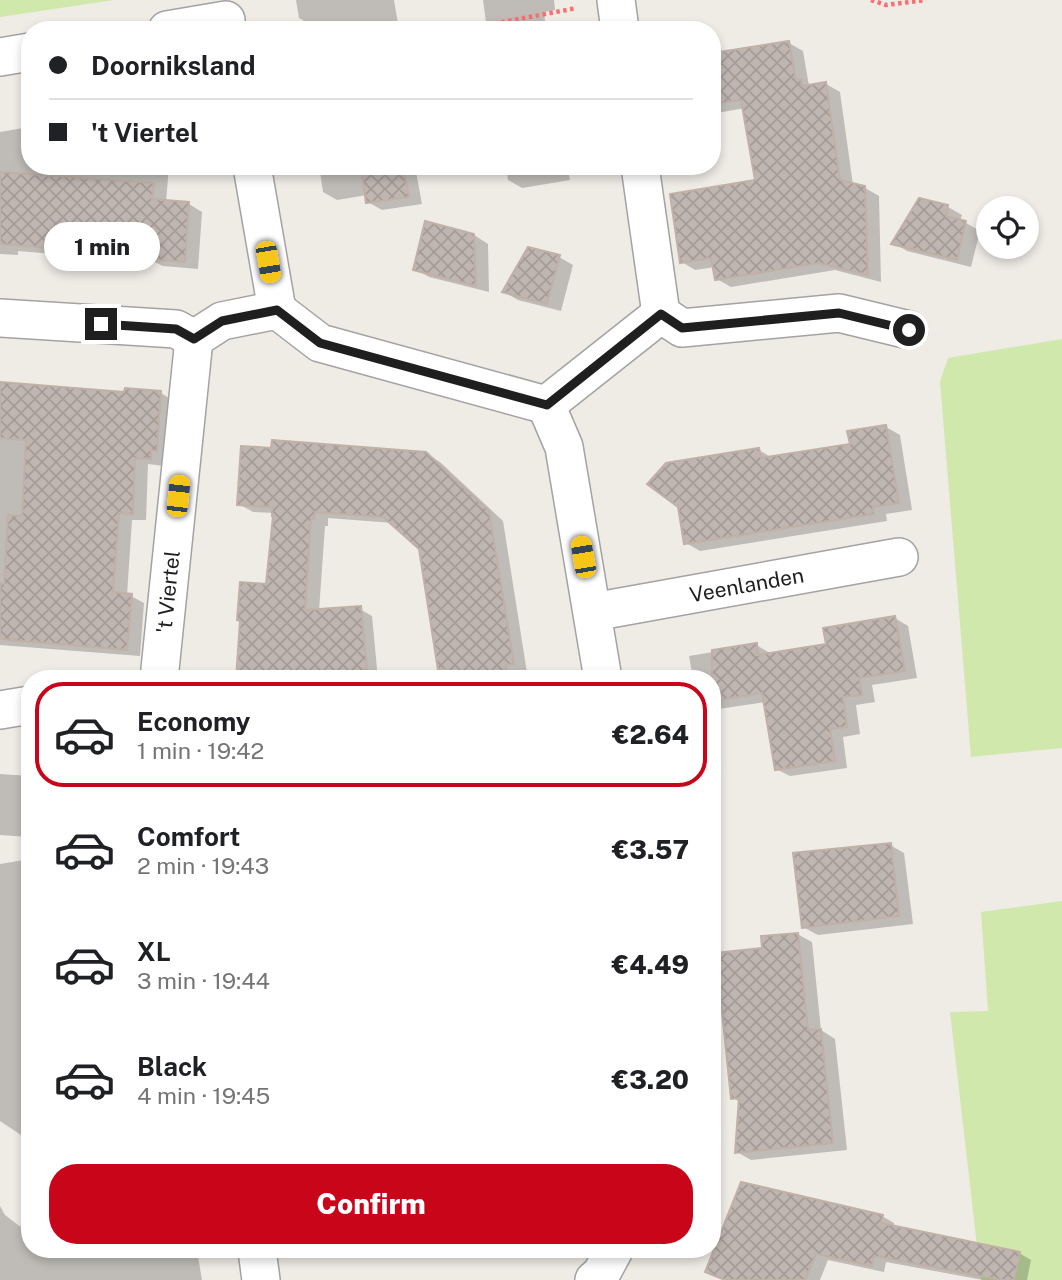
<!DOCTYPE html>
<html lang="en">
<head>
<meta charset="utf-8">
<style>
	:root { --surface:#fff; --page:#f2f2f2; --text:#202124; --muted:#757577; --line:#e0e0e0; --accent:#c9051a }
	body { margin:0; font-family:"Public Sans",sans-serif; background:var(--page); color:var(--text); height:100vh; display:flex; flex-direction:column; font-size:26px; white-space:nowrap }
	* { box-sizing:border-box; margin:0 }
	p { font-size:23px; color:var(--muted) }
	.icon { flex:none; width:38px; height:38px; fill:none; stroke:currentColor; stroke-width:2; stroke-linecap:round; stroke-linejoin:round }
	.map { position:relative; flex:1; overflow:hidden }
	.side { position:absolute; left:21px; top:670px; width:700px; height:588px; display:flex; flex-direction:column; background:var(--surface); border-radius:28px; box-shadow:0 4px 10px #0003 }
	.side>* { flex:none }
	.guide { position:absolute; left:21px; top:21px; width:700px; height:154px; border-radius:28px; box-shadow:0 4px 10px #0003; display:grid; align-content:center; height:154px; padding:0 28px; background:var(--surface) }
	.tools { position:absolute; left:976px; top:196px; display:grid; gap:14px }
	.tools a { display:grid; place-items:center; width:63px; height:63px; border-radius:50%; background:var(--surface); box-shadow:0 4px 10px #0003; font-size:35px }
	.end { position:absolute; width:32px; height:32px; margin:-16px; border:9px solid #1f1f1f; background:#fff; box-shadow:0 0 0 4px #fff }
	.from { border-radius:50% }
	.bubble { position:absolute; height:49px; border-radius:24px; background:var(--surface); box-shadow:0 4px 10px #0003; font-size:23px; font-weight:800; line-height:49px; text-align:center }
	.car { position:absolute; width:21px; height:42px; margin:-21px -10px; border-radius:9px; box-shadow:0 0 5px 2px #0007; background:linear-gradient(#f5c518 24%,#345 0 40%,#f5c518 0 76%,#345 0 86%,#f5c518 0) }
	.guide b { display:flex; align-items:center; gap:24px; height:66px; font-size:26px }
	.guide b+b { border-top:2px solid var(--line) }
	.guide i { width:18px; height:18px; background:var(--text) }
	ul { padding:12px 0 0; list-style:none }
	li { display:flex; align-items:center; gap:21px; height:105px; margin:0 14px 10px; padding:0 14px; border:4px solid transparent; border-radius:28px }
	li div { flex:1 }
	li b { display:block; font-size:26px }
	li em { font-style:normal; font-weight:800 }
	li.on { border-color:var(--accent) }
	li>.icon { width:63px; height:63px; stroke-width:1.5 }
	.button { display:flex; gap:14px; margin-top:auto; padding:14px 28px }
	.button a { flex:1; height:80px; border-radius:28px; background:var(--accent); color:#fff; font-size:28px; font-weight:800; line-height:80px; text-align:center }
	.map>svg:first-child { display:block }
	.grass { fill:#d0e8ac }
	.shadow { fill:#0003 }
	.building { fill:url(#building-cross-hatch); stroke:#c1b0a8; stroke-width:2 }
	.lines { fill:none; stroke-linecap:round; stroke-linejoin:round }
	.minor-casing { stroke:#a3a3a3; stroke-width:40 }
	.path { stroke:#f76f70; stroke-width:4.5; stroke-dasharray:3.5 3.5; stroke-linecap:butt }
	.minor { stroke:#fff; stroke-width:37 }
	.route { stroke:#1f1f1f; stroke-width:9 }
	.labels { text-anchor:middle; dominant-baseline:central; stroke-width:5; stroke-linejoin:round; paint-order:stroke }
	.street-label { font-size:21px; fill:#1f1f1f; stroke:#fff }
</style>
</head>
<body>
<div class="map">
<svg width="1062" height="1280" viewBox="0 0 1062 1280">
	<defs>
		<pattern id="building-cross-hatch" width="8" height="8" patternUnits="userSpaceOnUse" patternTransform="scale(1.75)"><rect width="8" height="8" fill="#c0b6b1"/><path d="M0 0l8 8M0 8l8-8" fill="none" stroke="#a59c98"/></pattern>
	</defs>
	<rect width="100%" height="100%" fill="#efebe5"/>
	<g class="grass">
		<polygon points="0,0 114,0 0,17"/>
		<polygon points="1062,339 1062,748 971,757 940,382 948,358"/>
		<polygon points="1062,901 1062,1280 981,1280 950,1012 988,1011 981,912"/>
	</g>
	<g class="shadow">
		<polygon points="296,0 394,0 399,30 339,30 338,22 313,26 299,18"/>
		<polygon points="483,0 554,0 555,10 544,12 546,30 487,30"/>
		<polygon points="789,43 803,51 809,86 826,84 840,92 853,185 865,188 879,196 881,282 835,270 731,287 717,279 715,267 695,270 682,262 757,181 745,108 717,113 712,110 712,55"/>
		<polygon points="29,127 30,166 169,166 166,202 189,204 202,212 198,269 163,266 155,262 18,251 18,255 0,254 0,132"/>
		<polygon points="319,166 415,166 422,204 382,210 368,202 367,195 337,200 323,192"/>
		<polygon points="506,166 567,166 570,180 522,188 508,180"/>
		<polygon points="920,200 948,207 962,215 960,221 966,223 980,231 971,267 907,251 894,243"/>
		<polygon points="474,235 488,244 489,292 429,277 415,269"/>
		<polygon points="559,257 573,265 561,311 518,300 504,292"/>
		<polygon points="0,384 126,394 126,390 161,393 174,401 164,466 148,464 146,520 132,520 127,595 131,596 144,603 140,656 0,645"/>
		<polygon points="886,427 900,435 912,510 886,514 887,521 700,551 686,543 680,506 759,450 772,458 852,446"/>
		<polygon points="425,453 440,462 503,521 528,679 449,679 448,674 439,669 421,548 393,523 328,518 328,526 325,526 319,611 358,608 372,616 378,679 238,679 268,586 274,513 253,512 239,504"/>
		<polygon points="895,618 908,626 917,678 872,685 875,702 856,705 860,734 843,737 847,768 790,776 776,769 765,702 712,710 712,679 693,679 689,656 756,645 770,653 770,655 828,645"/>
		<polygon points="0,774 30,776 30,837 0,835"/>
		<polygon points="890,845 904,853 913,924 818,935 803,927"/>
		<polygon points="30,859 30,1141 0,1121 0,864"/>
		<polygon points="797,934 812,942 821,1030 835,1039 847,1150 751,1160 737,1152 740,1102 733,1098 764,949"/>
		<polygon points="0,1206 5,1215 30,1234 30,1250 197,1250 202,1280 0,1280"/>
		<polygon points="882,1216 894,1223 894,1227 1019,1253 1031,1260 1027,1280 983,1280 886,1262 884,1272 828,1260 820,1280 724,1280 707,1271"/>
		<polygon points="342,1250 395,1250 353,1256"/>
	</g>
	<g class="building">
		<polygon points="789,41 796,80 801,79 802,86 826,82 840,180 865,186 868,275 819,263 715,280 711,258 680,263 670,194 755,180 741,100 712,104 712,53"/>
		<polygon points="361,166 403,166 409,197 366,203"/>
		<polygon points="0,172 154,183 152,199 189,202 185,262 148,259 148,256 0,244"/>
		<polygon points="919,198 948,205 946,216 966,221 957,260 891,244"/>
		<polygon points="425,221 474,234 476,286 413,270"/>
		<polygon points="528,247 560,255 547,304 502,292"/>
		<polygon points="0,382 124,392 125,388 161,391 157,451 151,450 151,459 135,458 133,514 119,513 113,592 132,594 127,650 0,639 0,583 4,584 8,515 22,516 26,440 0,438"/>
		<polygon points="886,425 899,503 873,507 874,514 684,544 678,507 647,484 666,463 759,448 761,458 850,444 847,431"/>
		<polygon points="272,440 426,452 489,511 514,664 506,665 508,679 447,679 446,669 438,670 419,549 383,517 315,512 314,519 311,519 305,610 361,606 368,679 236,679 240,621 237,620 240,582 266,584 273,516 272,516 272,507 237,505 241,446 271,448"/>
		<polygon points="895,616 905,671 859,678 862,695 843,697 847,727 830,729 835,761 775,770 762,693 712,701 712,650 757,643 758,655 826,644 823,628"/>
		<polygon points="891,843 899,916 802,928 793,853"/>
		<polygon points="798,933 808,1030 821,1029 833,1143 735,1153 739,1098 731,1099 716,953 762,948 761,936"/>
		<polygon points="741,1182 883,1215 881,1223 1020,1252 1014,1280 1002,1280 874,1256 872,1266 816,1254 805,1280 725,1280 705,1272"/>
	</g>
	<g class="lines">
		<g class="minor-casing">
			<g id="minor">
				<polyline points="616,0 620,30"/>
				<polyline points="167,30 226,20"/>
				<polyline points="0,57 30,52"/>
				<polyline points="252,166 277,310 320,343 546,405 564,447 603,679"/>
				<polyline points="661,314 682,328 839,313 909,330"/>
				<polyline points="0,318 176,329 194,339 159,679"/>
				<polyline points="194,339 222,321 277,310"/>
				<polyline points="546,405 661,314 640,166"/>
				<path id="s1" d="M593,612L899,557"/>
				<polyline points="0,710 30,705"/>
				<polyline points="257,1250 261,1280"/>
				<polyline points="594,1280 601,1274 614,1250"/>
			</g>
		</g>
		<g class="path">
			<polyline points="871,0 886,5 926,0"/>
			<polyline points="460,30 577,8"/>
		</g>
		<use href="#minor" class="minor"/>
	</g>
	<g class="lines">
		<polyline class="route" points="101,324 176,329 194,339 222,321 277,310 320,343 547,405 661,314 682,328 839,313 909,330"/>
	</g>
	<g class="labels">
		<g class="street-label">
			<text stroke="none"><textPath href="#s1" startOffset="156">Veenlanden</textPath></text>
			<text transform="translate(168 592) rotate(-84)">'t Viertel</text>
		</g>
	</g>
</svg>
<div class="tools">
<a><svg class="icon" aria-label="locate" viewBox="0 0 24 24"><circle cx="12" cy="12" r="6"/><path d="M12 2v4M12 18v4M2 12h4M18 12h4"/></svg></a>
</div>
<i class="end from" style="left:909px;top:330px"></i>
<i class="end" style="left:101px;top:324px"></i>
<div class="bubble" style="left:44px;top:222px;width:116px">1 min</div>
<i class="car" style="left:268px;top:262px;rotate:170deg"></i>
<i class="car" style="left:178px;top:496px;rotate:6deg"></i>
<i class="car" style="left:583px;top:557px;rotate:350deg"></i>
<div class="guide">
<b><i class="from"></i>Doorniksland</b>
<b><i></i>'t Viertel</b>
</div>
<section class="side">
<ul>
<li class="on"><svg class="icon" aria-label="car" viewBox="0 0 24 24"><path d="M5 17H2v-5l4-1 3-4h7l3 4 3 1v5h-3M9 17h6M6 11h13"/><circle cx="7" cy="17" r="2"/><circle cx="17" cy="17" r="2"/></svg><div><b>Economy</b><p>1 min · 19:42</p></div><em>€2.64</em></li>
<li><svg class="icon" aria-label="car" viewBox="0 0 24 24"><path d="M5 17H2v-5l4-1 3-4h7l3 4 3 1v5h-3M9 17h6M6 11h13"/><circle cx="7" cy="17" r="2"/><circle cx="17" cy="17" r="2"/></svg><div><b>Comfort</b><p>2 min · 19:43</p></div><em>€3.57</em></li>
<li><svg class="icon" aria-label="car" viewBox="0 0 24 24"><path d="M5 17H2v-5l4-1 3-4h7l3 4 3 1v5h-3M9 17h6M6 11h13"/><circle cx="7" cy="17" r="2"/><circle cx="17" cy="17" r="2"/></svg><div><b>XL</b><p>3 min · 19:44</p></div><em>€4.49</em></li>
<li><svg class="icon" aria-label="car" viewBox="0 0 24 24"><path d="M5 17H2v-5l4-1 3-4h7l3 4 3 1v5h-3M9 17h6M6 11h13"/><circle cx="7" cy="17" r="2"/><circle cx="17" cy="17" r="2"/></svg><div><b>Black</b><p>4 min · 19:45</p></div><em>€3.20</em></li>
</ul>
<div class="button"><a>Confirm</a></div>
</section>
</div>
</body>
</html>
